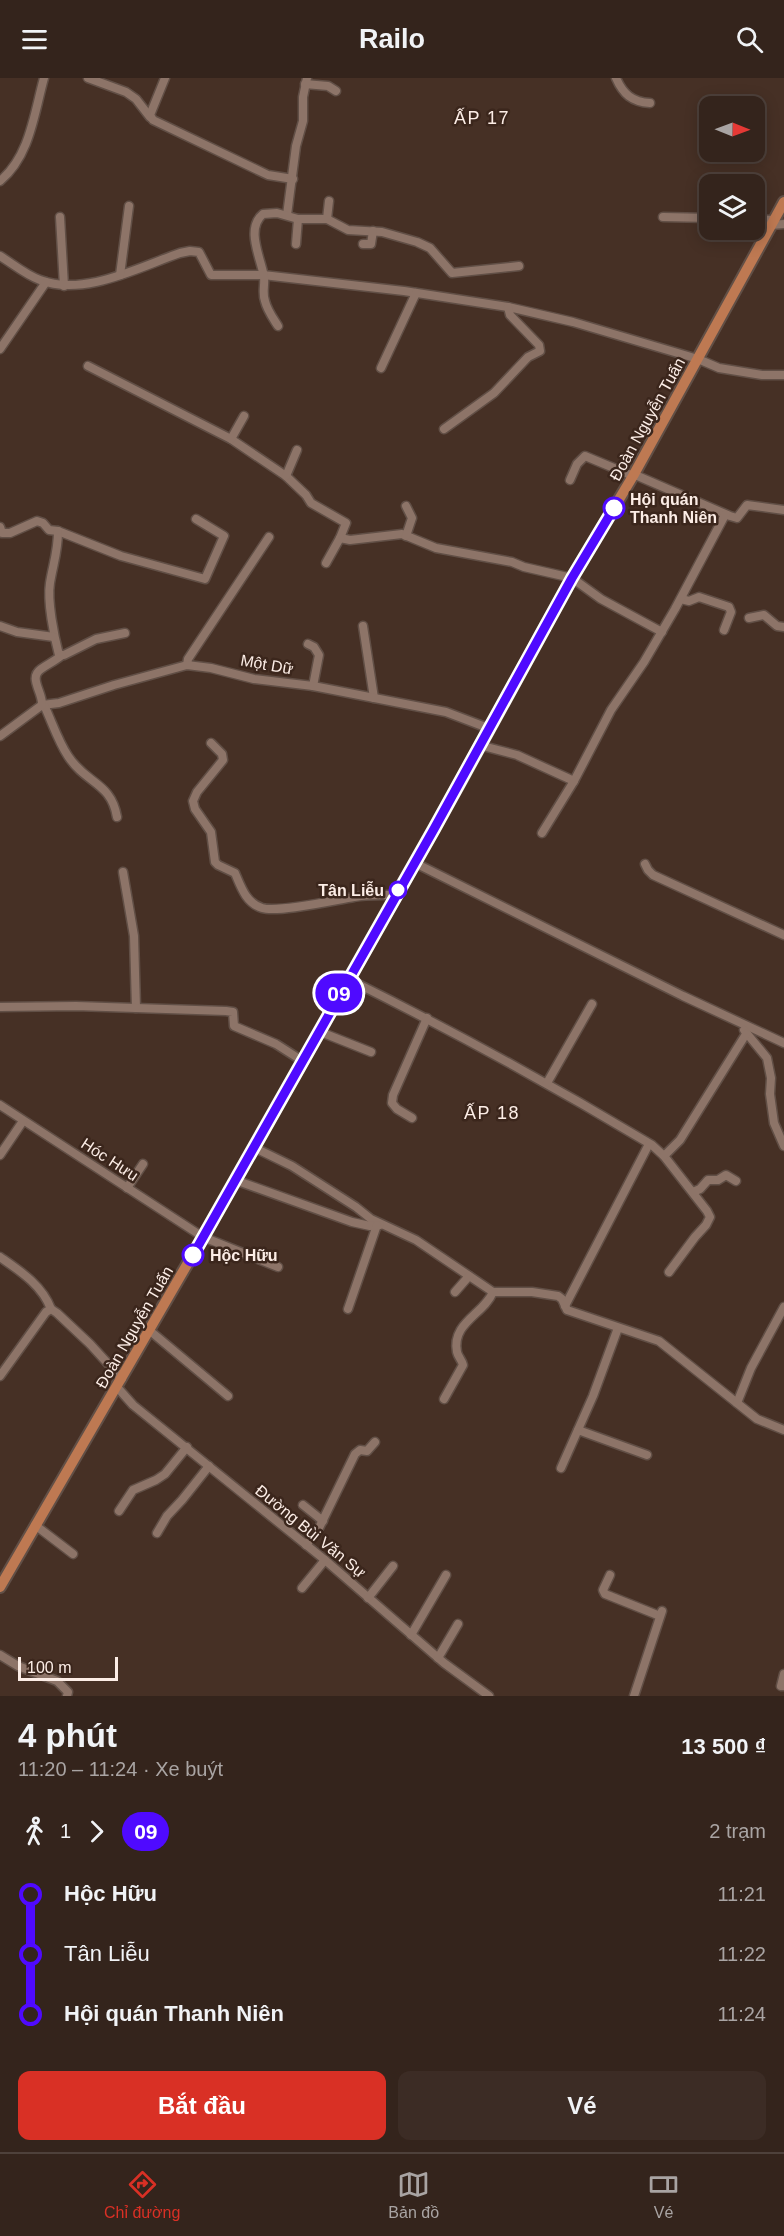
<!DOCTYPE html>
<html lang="vi">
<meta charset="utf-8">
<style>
:root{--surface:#34241c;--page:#3c2c25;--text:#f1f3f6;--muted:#a9a4a3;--line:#4e413b;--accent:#d93025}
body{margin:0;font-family:Helvetica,sans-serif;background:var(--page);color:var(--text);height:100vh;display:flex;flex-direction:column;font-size:22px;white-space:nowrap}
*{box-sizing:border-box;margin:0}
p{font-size:20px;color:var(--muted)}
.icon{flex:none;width:33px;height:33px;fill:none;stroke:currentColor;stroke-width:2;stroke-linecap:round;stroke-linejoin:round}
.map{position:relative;height:1618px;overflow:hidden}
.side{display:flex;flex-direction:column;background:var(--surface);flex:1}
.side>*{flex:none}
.badge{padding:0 12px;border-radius:20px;font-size:21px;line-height:39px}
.needle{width:39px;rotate:91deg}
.tools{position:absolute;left:699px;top:18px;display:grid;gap:12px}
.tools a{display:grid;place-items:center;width:66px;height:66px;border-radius:12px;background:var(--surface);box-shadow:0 3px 15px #0003,0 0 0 2px var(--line);font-size:30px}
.scale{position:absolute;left:18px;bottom:15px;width:100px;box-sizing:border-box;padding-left:6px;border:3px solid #fcede6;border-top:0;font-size:16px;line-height:21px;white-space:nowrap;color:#fcede6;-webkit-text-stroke:4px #3b261c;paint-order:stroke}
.map>.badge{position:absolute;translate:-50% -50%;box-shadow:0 0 0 3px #fff}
.legs{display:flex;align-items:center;gap:9px;height:66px;padding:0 18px;font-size:20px}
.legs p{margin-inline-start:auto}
.head{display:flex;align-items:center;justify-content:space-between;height:102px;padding:0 18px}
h1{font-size:33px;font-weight:700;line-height:45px}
.button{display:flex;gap:12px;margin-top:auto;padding:12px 18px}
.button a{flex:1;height:69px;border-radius:12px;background:var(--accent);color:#fff;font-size:24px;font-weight:700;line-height:69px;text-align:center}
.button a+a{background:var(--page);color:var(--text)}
ul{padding:0 18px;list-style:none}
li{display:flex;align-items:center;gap:21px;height:60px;font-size:22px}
li i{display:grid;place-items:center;width:9px;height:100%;margin:0 8px;background:currentColor}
li i::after{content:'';width:15px;height:15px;margin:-8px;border:4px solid;border-radius:50%;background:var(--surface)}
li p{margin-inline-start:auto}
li:first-child i{background:linear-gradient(#0000 50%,currentColor 0)}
li:last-child i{background:linear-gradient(currentColor 50%,#0000 0)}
header{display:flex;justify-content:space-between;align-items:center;height:78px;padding:0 18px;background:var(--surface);font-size:27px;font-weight:700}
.tab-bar{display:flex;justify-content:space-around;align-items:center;height:84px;border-top:2px solid var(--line);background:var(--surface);font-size:16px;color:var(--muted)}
.tab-bar a{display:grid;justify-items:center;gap:3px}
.tab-bar .active{color:var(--accent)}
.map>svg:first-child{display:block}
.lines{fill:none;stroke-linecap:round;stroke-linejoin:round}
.minor-casing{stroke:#614f46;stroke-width:11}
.major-casing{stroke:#614f46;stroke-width:14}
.minor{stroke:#8d7468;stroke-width:8}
.major{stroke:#be7952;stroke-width:10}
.line-1-casing{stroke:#fff;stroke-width:14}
.line-1{stroke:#4f0aff;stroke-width:9}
.stop-1-dot{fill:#fff;stroke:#4f0aff;stroke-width:3}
.labels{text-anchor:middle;stroke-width:5;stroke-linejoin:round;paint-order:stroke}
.street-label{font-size:16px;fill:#fcede6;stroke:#3b261c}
.stop-label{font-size:16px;font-weight:bold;fill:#fcede6;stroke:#3b261c;text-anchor:start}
.neighbourhood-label{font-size:18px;letter-spacing:1.5px;fill:#fcede6;stroke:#3b261c}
</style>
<header><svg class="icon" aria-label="menu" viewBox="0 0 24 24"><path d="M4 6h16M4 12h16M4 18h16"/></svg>Railo<svg class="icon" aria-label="search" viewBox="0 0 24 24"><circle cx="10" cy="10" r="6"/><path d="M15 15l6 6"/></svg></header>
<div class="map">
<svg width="784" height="1618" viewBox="0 0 784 1618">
<rect width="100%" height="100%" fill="#463025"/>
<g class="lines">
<defs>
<g id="minor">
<polyline points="88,0 126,14 136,21 150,39"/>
<polyline points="165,0 150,37 153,42 268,97 293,101"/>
<path d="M 616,0 C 623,16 632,24 650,25"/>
<polyline points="305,6 328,8 336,13"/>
<path d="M 0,103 C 30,78 34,36 44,0"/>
<polyline points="287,137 296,68 303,43 303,19 307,0"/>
<polyline points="60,139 64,208"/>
<polyline points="663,139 710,140"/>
<polyline points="327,141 348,152 382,154 417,164 430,170 452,195 519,188"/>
<polyline points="754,141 774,142"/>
<polyline points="771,147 784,146"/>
<polyline points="296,166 298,141"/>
<polyline points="363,166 371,166 373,153"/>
<path d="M 0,178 C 13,186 26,197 40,202 C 84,219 139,189 180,175 L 190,173 L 199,174 L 211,197 L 263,197 L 404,213 L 508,229 L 573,244 L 698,281 L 719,290 L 762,297 L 784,297"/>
<polyline points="120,197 129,128"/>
<path d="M 278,248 C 273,240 267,232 265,223 C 262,215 265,207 264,199 C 261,180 245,151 263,136 L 277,135 L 298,141 L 327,141 L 329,123"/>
<polyline points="0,271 46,204"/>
<polyline points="88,288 231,361 286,398 306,417 311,425 346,445 340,460 350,462 402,456 436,470 512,484 524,489 572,500 601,521 662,554"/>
<polyline points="381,290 416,215"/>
<polyline points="444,351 494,315 528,279 540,273 539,267 510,237 508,229"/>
<polyline points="231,361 244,338"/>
<polyline points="633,396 730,438 737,440 747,427 784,432"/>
<polyline points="286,398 297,372"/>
<polyline points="570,402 577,386 585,378 633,398"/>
<polyline points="406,428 412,440 406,458"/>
<polyline points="0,449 2,455 10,455 37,443 43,445 49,452 58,453 121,478 205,501 224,458 196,441"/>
<path d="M 58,453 C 58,474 53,486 50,505 C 47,523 54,558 59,577 L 64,577 L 96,561 L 125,555"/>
<polyline points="326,485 340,460"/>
<polyline points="681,521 689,523 699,519 729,529 731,534 724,552"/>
<polyline points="749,540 764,537 777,548 784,549"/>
<polyline points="0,548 17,554 54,559"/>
<polyline points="363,548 374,620"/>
<polyline points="308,566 314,569 319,577 313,608"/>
<polyline points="187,587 188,581 269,459"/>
<polyline points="42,627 59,625 114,607 187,587 211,590 254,601 313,608 446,634 488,650"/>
<path d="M 44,627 C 52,644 58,663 68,678 C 86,706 111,704 117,739"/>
<path d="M 0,658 L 42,627 C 43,614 28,600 41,591 C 48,586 55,583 62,577"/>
<path d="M 211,665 L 222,676 L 223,682 L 197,714 L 193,723 L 195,731 L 211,754 L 215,784 L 218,787 L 235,795 C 241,809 246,825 262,830 C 278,835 335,822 354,819 C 367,816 382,817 396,817"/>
<polyline points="479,667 517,677 574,703"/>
<polyline points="542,755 574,703 611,632 644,584 675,531 725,437"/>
<polyline points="415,785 683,918 784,965"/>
<polyline points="645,786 648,792 653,797 784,857"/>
<polyline points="123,794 134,858 136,930"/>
<path d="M 348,901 C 451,952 552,1007 652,1067 L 664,1078 L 707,1133 L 710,1139 L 706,1147 L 695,1159 L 669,1194"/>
<polyline points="0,929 76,928 226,933 233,934 234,948 276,966 301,982"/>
<polyline points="744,952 767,980 771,1000 770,1016 774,1045 784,1068"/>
<polyline points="318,953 371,974"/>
<polyline points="547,1005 592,926"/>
<polyline points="0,1027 203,1159 278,1189"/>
<polyline points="412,1040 397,1031 392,1025 393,1017 427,940"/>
<polyline points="253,1069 292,1088 356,1129 371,1141 416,1162 493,1214 532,1214 558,1218 562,1221 567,1232 659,1263 757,1341 784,1352"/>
<polyline points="0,1077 23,1043"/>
<polyline points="664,1078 680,1062 746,956"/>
<polyline points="235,1102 352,1144 370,1148 380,1147"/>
<polyline points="127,1110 143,1086"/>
<polyline points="693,1114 700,1111 708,1102 718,1102 726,1097 736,1103"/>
<path d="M 0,1179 C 20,1193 42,1207 51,1231"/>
<polyline points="455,1214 469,1198"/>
<polyline points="565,1228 649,1066"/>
<polyline points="348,1231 377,1147"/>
<polyline points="149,1252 228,1318"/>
<polyline points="0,1298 46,1234 51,1231 57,1235 90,1266 122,1301"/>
<polyline points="117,1309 133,1327 325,1482 444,1585 489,1618"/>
<path d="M 444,1321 L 463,1287 C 462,1282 458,1279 457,1274 C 451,1245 484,1236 493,1214"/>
<polyline points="737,1325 751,1290 784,1229"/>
<polyline points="578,1352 647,1377"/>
<polyline points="561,1390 593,1318 618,1250"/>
<polyline points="303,1427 323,1443"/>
<polyline points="119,1433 133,1412 156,1402 165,1396 187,1369"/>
<polyline points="35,1447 73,1476"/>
<polyline points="157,1455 167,1438 182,1422 209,1388"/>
<polyline points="306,1467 319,1450 355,1376 360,1372 367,1373 375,1364"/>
<polyline points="610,1497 603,1512 605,1516 660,1538"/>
<polyline points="302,1510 325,1482"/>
<polyline points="368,1520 393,1488"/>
<polyline points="411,1557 446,1497"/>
<polyline points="0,1577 18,1588 57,1603 68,1614 67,1618"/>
<polyline points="438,1580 458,1546"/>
<polyline points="784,1596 781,1608 784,1608"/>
<polyline points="634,1618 662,1533"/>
</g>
<polyline id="major" points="0,1509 203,1159 462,701 572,500 633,398 784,124"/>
</defs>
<use href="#minor" class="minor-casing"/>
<use href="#major" class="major-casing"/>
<use href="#minor" class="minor"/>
<use href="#major" class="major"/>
</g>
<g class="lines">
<defs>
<polyline id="line-1" points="193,1177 434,751 572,500 614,430"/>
</defs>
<use href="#line-1" class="line-1-casing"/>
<use href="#line-1" class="line-1"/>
</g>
<g class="stop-1-dot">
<circle cx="614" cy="430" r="10"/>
<circle cx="398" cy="812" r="8"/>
<circle cx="193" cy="1177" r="10"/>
</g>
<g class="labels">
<g class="street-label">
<text transform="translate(647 341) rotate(-61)" y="6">Đoàn Nguyễn Tuấn</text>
<text transform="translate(267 586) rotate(10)" y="6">Một Dữ</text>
<text transform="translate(110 1081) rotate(33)" y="6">Hóc Hưu</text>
<text transform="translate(134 1249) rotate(-60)" y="6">Đoàn Nguyễn Tuấn</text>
<text transform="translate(311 1453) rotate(39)" y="6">Đường Bùi Văn Sự</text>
</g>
<g class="stop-label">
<text x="630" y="427">Hội quán<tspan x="630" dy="18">Thanh Niên</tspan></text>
<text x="384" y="818" text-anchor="end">Tân Liễu</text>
<text x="210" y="1183">Hộc Hữu</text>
</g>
<g class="neighbourhood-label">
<text x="482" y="46">ẤP 17</text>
<text x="492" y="1041">ẤP 18</text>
</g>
</g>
</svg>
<div class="tools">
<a><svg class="needle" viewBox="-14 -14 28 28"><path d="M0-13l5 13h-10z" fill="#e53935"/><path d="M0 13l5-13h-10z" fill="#a9a4a3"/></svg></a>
<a><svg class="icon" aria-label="layers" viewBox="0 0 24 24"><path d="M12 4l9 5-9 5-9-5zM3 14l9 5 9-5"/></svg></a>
</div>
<div class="scale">100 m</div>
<b class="badge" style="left:339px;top:915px;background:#4f0aff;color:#fff">09</b>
</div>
<section class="side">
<div class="head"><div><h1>4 phút</h1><p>11:20 – 11:24 · Xe buýt</p></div><b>13 500 ₫</b></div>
<div class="legs"><svg class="icon" aria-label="walk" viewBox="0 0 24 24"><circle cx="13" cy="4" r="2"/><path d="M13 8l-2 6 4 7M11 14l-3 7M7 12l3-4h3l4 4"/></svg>1<svg class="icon" aria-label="forward" viewBox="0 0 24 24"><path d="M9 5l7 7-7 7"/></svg><b class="badge" style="background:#4f0aff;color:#fff">09</b><p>2 trạm</p></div>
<ul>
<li><i style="color:#4f0aff"></i><b>Hộc Hữu</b><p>11:21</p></li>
<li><i style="color:#4f0aff"></i><span>Tân Liễu</span><p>11:22</p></li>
<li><i style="color:#4f0aff"></i><b>Hội quán Thanh Niên</b><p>11:24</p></li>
</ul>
<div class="button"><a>Bắt đầu</a><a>Vé</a></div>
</section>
<nav class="tab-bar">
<a class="active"><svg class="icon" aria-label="directions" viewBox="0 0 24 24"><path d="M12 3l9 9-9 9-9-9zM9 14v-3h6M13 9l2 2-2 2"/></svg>Chỉ đường</a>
<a><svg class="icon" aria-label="map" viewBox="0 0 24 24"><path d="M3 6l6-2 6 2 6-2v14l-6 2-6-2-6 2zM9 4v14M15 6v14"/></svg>Bản đồ</a>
<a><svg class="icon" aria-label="tickets" viewBox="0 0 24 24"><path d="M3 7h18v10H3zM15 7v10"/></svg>Vé</a>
</nav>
